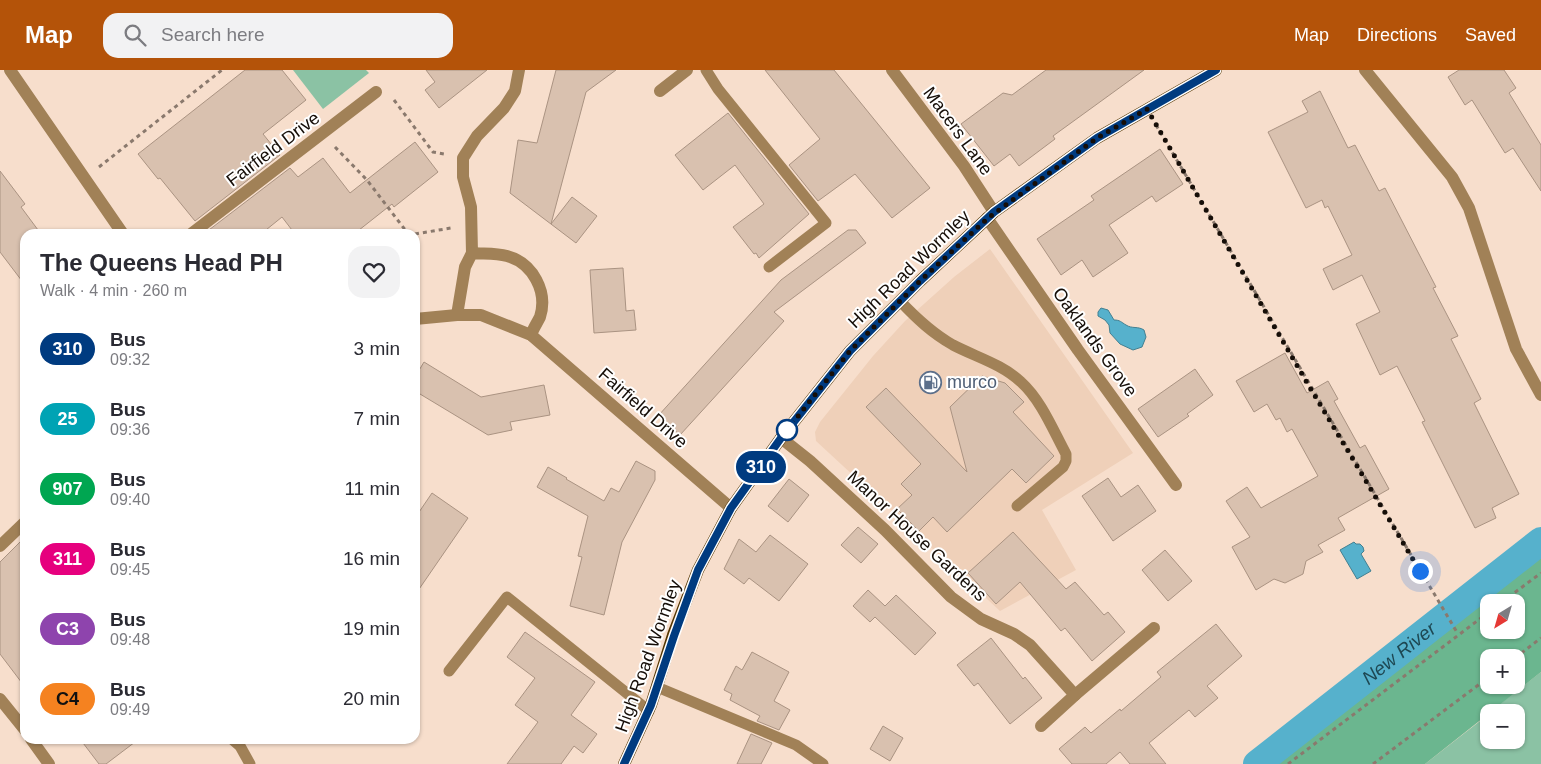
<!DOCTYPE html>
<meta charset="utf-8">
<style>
:root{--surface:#fff;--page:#f2f2f3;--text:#2b2b33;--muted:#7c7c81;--accent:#b45309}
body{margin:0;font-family:Helvetica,sans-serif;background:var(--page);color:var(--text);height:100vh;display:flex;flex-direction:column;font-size:19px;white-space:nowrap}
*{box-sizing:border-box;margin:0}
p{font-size:16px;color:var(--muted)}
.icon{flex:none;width:28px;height:28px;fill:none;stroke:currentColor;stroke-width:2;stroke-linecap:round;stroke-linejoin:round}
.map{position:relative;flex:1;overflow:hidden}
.panel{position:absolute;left:20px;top:159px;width:400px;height:515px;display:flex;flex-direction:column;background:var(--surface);border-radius:15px;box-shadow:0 1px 4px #0004}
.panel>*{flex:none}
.badge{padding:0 10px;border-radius:16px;font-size:18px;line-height:32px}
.needle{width:32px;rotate:217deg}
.controls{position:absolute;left:1480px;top:524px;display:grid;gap:10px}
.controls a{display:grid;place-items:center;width:45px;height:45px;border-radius:10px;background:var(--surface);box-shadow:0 1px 4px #0004;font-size:25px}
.you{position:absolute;width:25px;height:25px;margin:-12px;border:4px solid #fff;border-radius:50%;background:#1a73e8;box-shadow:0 0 0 8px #1a73e833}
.map>.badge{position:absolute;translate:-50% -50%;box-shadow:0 0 0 2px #fff}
.round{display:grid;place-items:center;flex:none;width:52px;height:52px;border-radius:15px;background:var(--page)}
.summary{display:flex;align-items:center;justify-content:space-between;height:85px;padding:0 20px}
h1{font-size:24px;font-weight:700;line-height:38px}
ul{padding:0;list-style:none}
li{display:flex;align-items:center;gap:15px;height:70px;padding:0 20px}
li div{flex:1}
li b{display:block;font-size:19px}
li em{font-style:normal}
li .badge{min-width:55px;font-weight:700;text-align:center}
header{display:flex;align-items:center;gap:30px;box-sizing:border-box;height:70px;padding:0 25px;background:var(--accent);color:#fff}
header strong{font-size:24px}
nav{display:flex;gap:28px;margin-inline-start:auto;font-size:18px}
.search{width:350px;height:45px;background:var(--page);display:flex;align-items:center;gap:12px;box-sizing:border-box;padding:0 18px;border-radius:15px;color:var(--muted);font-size:19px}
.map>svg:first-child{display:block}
.built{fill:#efd0b9}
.green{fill:#8bc2a4}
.forest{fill:#6bb68f;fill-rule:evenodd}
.water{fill:#56b1cc;stroke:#438091}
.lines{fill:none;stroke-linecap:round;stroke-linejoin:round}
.canal{stroke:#56b1cc;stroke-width:28}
.building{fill:#d9c1af;stroke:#aa9382}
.path{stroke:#8a796d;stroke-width:3;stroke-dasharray:4 4;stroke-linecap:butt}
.service{stroke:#a18157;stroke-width:11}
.minor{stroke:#a18157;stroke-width:12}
.primary{stroke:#563600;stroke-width:12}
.line-casing{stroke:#fff;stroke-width:11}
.line{stroke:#003b80;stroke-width:8}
.walk{stroke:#160e08;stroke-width:5;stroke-dasharray:0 9}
.stop-dot{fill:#fff;stroke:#003b80;stroke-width:2.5}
.labels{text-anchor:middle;stroke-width:4;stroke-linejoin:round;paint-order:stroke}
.street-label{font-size:18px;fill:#160e08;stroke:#fff}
.service-label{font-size:18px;fill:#4e5e75;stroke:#fff;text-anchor:start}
.water-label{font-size:19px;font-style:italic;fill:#1e4853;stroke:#fff}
</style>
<header>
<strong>Map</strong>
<div class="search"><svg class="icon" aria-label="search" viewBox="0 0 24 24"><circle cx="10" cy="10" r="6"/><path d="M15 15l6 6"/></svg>Search here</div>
<nav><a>Map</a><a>Directions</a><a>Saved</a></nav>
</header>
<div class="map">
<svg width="1541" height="694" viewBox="0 0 1541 694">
<rect width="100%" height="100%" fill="#f7decc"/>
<polygon class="built" points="990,179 1133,383 1042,440 1076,500 1000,541 816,371 815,362 820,352 873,286 905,251 954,207"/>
<g class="green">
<polygon points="293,0 366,0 369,3 323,39"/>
<polygon points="1541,602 1541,694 1425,694 1489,644 1489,670 1516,670 1516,642 1490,642"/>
</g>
<path class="forest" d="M 1541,485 L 1541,602 L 1425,694 L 1273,694 L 1444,559 ZM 1489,532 L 1516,532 L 1516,560 L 1489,560 ZM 1489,588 L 1516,588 L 1516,615 L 1489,615 Z"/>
<g class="water">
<path d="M 1101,238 L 1108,240 L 1114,250 C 1120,250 1121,252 1126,255 C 1132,259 1138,256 1144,260 L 1146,267 L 1142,277 L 1133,280 L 1120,274 L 1110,263 L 1109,255 L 1105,250 L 1098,246 L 1098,242 Z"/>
<polygon points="1354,472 1356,474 1360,474 1363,477 1364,481 1361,484 1371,501 1357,509 1340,480"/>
</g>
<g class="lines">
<path class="canal" id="s1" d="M 1257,694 L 1541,471"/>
</g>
<g class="building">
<polygon points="245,0 282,0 306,30 263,64 280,85 195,151 160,108 158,109 138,84"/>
<polygon points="426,0 487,0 439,38 425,20 435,12"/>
<polygon points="556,0 616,0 586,22 551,154 572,127 597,146 576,173 510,123 518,70 537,73"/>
<polygon points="765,0 834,0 930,118 892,148 855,104 818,131 789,95 820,69"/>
<polygon points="1046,0 1144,0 1053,66 1055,69 1019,96 1010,84 994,96 961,54 1003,23 1012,25"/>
<polygon points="1459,0 1504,0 1516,18 1509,23 1541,75 1541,121 1513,78 1505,83 1472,30 1465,35 1448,7"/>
<polygon points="1320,21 1348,78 1355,75 1379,121 1385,118 1436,217 1433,218 1458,266 1451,269 1481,329 1474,333 1519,424 1492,438 1496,448 1475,458 1422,352 1425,351 1397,296 1380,305 1356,254 1380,242 1362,205 1333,220 1323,199 1352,185 1328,136 1325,138 1322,130 1306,138 1268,62 1308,42 1302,31"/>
<polygon points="728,43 809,144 759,188 756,183 754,184 733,157 764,134 735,95 703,120 675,85"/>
<polygon points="415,72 438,102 394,137 392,134 354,164 295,164 282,147 261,164 205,163 290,98 298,107 323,88 350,123"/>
<polygon points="1160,79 1183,114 1156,132 1152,126 1109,155 1128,183 1093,207 1082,190 1061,205 1037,169 1094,130 1091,126"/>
<polygon points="0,101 25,134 21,137 41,164 25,164 25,215 0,182"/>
<polygon points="848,160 856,160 866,173 774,242 784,251 680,365 658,346 781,210"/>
<polygon points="623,198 626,241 634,240 636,260 594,263 590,200"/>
<polygon points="1285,283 1307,323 1328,311 1338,329 1334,331 1360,378 1365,375 1389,419 1338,448 1345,460 1318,475 1323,482 1306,491 1303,504 1285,513 1274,509 1256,520 1232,477 1250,467 1226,431 1247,417 1261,438 1318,406 1292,359 1287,362 1280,348 1276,350 1267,334 1254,342 1236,311"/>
<polygon points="424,292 481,327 544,315 550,345 510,352 512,360 488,365 415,321 415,307"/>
<polygon points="1195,299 1213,325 1187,344 1189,346 1158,367 1138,339"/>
<polygon points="982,306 1005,313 1024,332 1013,342 1054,386 1026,413 1012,399 947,462 933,447 919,461 897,439 912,425 901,414 921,394 866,337 886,318 967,402 950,337"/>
<polygon points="636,391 655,401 655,410 622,472 604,545 570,536 582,487 578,486 588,446 537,417 548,397 567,408 566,409 604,431 611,418 619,422"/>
<polygon points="1108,408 1121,427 1138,415 1156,441 1113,471 1082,426"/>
<polygon points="789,409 809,425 788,452 768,436"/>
<polygon points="432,423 468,448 415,525 415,448"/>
<polygon points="858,457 878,474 861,493 841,475"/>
<polygon points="1013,462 1066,519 1075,512 1104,545 1108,542 1125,562 1092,591 1065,558 1061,561 1020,512 996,534 968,503"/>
<polygon points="770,465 808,494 779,531 749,508 744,514 724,499 739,469 756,482"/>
<polygon points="25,467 25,617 0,584 0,492"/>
<polygon points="1165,480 1192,511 1168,531 1142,500"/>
<polygon points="868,520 885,536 896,525 936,563 915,585 875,547 870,552 853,536"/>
<polygon points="1216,554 1242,586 1207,616 1218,628 1195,647 1189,640 1149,673 1166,694 1130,694 1120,682 1106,694 1072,694 1059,679 1085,657 1091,663 1120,639 1121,641 1161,607 1157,602"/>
<polygon points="525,562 595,612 571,645 597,664 583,683 574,676 561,694 507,694 538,652 515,635 535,608 507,587"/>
<polygon points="991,568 1023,609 1025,607 1042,628 1010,654 978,613 974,616 957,595"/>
<polygon points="752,582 789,602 774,631 790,640 779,660 757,651 760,646 730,630 732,624 724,620 736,596 742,600"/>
<polygon points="883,656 903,668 890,691 870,679"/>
<polygon points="751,664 772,673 761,694 737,694"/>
<polygon points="80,669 139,669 106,694 99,694"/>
</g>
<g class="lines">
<g class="path">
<polyline points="394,30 433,82 444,84"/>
<polyline points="1156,55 1458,564"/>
<polyline points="335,77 367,110 406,161 406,164"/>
<polyline points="99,97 222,0"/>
<polyline points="415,164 451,158"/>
<polyline points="1502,532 1541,503"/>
<polyline points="1515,588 1541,568"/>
<polyline points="1288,694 1489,542"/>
<polyline points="1373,694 1489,607"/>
</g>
<g class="service">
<polyline points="706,0 718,19 826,153 769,197"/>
<path d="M 900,231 C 917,249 932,263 953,275 C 976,287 1002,294 1021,312 C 1041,330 1053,360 1066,384 L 1066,391 L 1063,397 L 1017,436"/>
<polyline points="449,601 507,527 649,641"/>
<polyline points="657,617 796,675 823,694"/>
<polyline points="232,669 240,676 250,694"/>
</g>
<g class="minor">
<polyline points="10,0 123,164"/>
<polyline points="892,0 964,96 994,142"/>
<polyline points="1365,0 1452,107 1469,138 1516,279 1541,325"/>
<polyline points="660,21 687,0"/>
<polyline points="987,148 1078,280 1176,415"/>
<polyline points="191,164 376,22"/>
<polyline points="472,183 471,137 463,107 463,88 477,66 504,38 515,21 519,0"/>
<path d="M 457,245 L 465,197 L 472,183 C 483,184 496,183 507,186 C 533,193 548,222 540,247 C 537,253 533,259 531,265"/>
<polyline points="415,249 457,245 481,245 531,265 731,438"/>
<polyline points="781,368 810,391 885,460 951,527 981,549 1014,564 1030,575 1075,625"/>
<polyline points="0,476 25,452"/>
<polyline points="0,629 25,660"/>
<polyline points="1041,656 1075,625 1154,558"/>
<polyline points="31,669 49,694"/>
</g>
<polyline class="primary" points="624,694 651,635 673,565 698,500 731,438 781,368 850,281 920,211 994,142 1097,68 1216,0"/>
</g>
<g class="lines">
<defs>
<polyline id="line" points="624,694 651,635 674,566 698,500 731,438 781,368 850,281 920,211 994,142 1097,68 1216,0"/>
</defs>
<use href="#line" class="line-casing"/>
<use href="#line" class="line"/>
<polyline class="walk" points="787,360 850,281 920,211 988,148 1097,68 1147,39 1309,316 1420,501"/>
</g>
<defs>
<symbol id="fuel-ring" viewBox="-11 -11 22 22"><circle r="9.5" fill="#fff" stroke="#5c6f8a" stroke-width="1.5"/><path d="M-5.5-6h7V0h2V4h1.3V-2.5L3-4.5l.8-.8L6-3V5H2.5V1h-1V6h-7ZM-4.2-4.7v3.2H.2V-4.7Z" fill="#5c6f8a"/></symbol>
</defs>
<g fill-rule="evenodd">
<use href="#fuel-ring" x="918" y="300" width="25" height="25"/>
</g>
<circle class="stop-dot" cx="787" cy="360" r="10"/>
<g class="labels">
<g class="street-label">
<text transform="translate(958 61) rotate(54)" y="6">Macers Lane</text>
<text transform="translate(273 79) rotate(-37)" y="6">Fairfield Drive</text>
<text transform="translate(909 199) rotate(-44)" y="6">High Road Wormley</text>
<text transform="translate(1095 272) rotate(54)" y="6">Oaklands Grove</text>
<text transform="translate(643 338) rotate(41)" y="6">Fairfield Drive</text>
<text transform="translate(917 466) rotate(43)" y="6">Manor House Gardens</text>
<text transform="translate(648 586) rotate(-70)" y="6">High Road Wormley</text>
</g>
<g class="service-label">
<text x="947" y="318">murco</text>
</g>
<g class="water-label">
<text dy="7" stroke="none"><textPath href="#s1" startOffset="180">New River</textPath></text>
</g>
</g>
</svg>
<div class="controls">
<a><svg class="needle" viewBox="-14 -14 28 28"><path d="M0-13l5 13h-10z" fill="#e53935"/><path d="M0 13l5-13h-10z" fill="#7c7c81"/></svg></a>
<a>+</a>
<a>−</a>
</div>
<div class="you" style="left:1420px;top:501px"></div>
<b class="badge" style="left:761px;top:397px;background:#003b80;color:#fff">310</b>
<section class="panel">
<div class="summary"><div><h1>The Queens Head PH</h1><p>Walk · 4 min · 260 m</p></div><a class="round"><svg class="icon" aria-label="heart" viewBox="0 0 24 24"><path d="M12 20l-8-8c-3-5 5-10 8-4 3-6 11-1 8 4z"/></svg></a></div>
<ul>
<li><span class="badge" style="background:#003b80;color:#fff">310</span><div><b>Bus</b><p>09:32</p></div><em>3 min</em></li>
<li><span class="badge" style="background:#00a3b4;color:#fff">25</span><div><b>Bus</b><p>09:36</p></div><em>7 min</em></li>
<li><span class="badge" style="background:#00a651;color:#fff">907</span><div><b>Bus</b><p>09:40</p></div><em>11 min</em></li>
<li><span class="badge" style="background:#e6007e;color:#fff">311</span><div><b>Bus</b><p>09:45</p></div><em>16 min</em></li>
<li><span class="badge" style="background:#8e44ad;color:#fff">C3</span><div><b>Bus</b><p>09:48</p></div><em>19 min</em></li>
<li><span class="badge" style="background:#f58220;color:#111">C4</span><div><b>Bus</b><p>09:49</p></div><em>20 min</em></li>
</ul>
</section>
</div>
